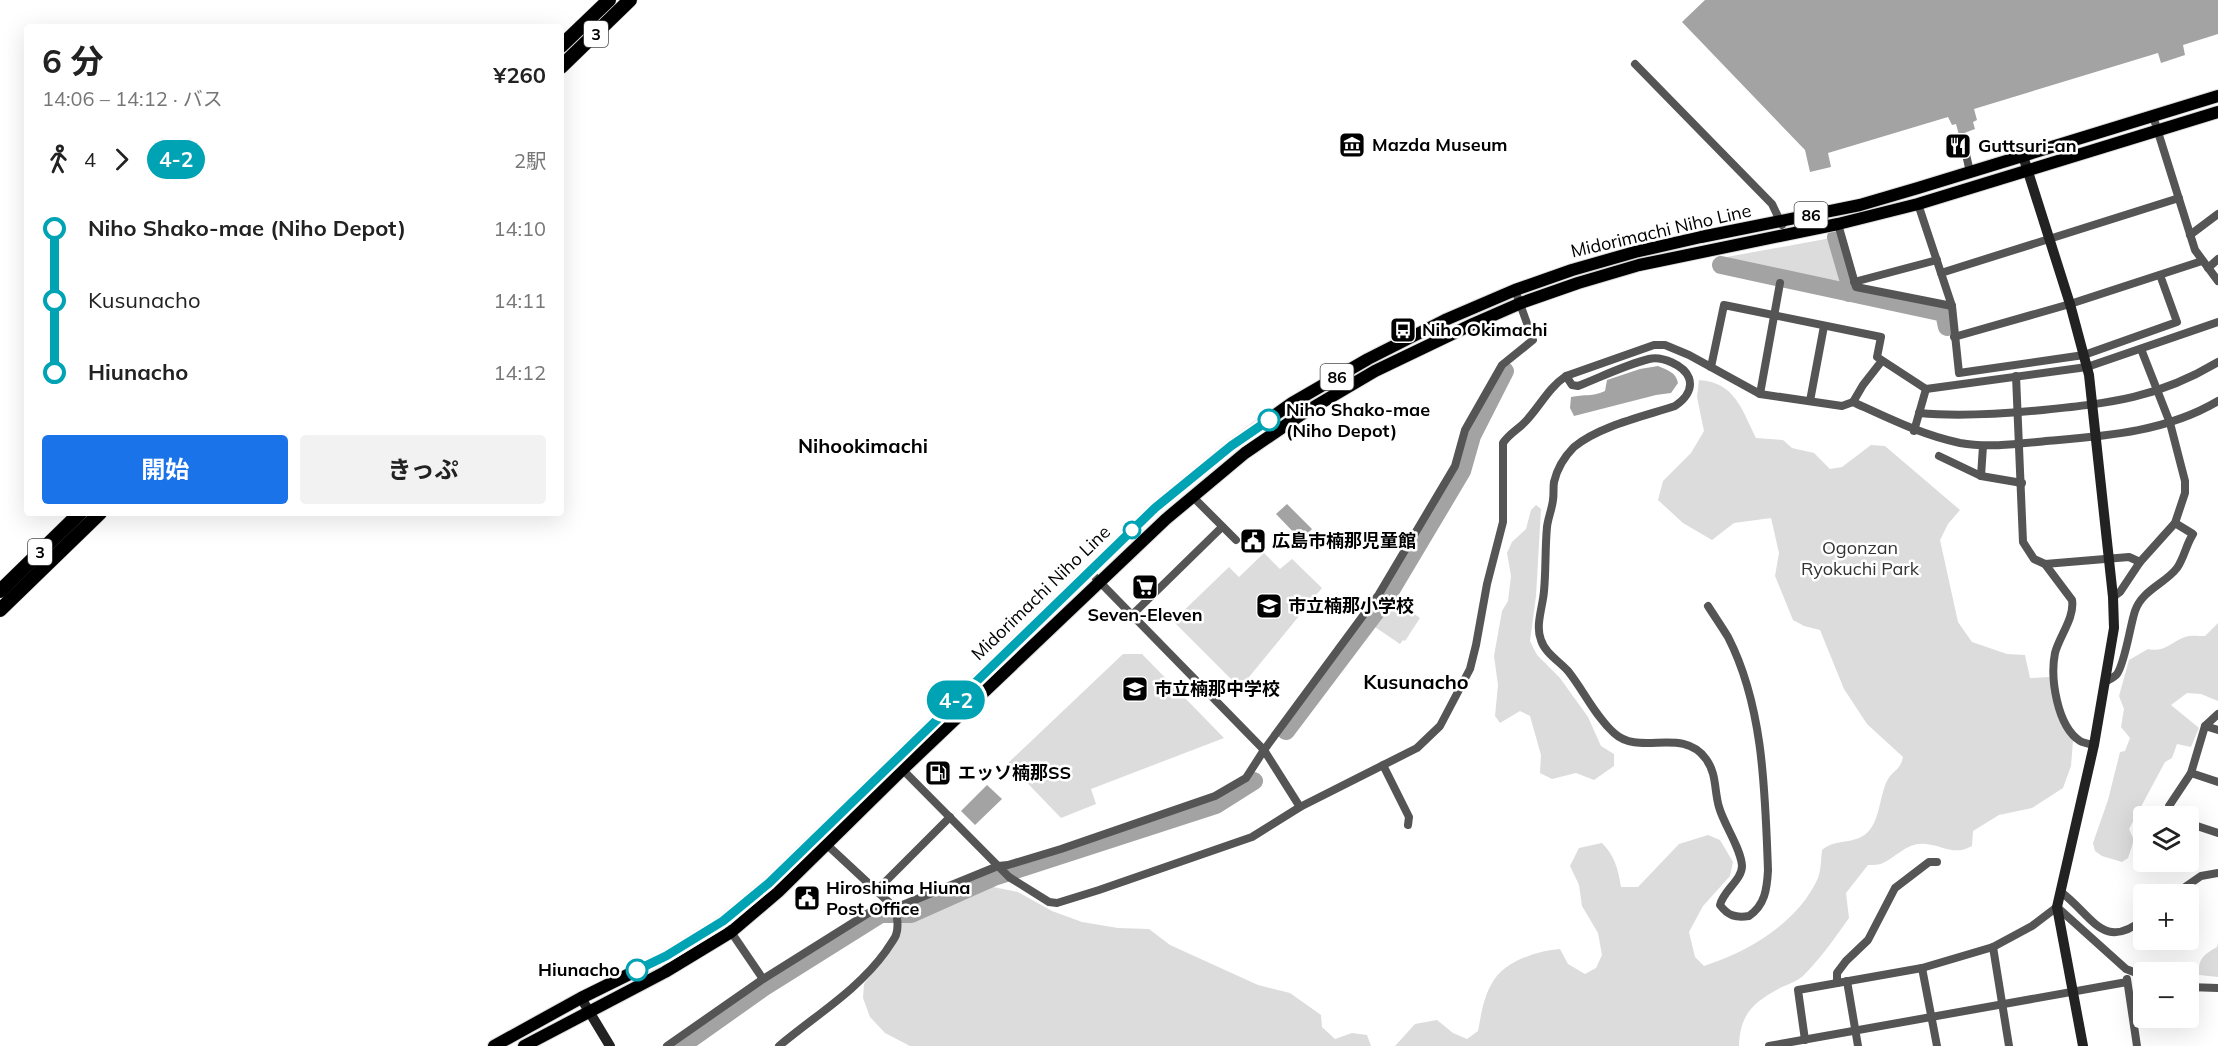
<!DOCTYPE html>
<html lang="ja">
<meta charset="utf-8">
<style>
:root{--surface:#fff;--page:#f2f2f2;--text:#222;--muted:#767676;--accent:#1a73e8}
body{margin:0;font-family:Mulish,"Noto Sans JP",sans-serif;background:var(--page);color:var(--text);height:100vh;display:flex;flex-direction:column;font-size:22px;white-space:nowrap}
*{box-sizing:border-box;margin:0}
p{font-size:20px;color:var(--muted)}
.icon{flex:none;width:33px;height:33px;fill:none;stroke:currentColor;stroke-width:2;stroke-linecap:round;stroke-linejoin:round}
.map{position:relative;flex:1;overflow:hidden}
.panel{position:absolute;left:24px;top:24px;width:540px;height:492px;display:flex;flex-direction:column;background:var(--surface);border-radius:6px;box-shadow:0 6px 24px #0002}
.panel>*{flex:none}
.badge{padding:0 12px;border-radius:20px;font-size:21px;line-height:39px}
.buttons{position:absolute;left:2133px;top:806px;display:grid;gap:12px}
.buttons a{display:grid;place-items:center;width:66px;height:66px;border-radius:6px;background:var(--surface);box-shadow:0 6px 24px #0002;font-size:30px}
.map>.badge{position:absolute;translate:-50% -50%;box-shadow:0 0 0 3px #fff}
.legs{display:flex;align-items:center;gap:9px;height:66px;padding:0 18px;font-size:20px}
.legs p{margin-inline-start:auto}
.headline{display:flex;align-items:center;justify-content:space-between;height:102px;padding:0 18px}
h1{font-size:33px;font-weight:700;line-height:45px}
.primary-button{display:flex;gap:12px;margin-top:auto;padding:12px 18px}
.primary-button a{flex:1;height:69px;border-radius:6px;background:var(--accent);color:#fff;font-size:24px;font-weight:700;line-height:69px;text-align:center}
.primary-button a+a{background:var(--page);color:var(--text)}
ul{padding:0 18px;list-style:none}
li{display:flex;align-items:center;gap:21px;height:72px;font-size:22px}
li i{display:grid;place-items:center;width:9px;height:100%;margin:0 8px;background:currentColor}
li i::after{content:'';width:15px;height:15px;margin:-8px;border:4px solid;border-radius:50%;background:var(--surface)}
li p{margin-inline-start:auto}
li:first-child i{background:linear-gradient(#0000 50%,currentColor 0)}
li:last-child i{background:linear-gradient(currentColor 50%,#0000 0)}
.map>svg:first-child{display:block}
.green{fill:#dcdcdc}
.water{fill:#a3a3a3}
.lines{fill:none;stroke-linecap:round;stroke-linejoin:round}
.river{stroke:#a3a3a3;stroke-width:18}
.primary-casing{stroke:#dbdbdb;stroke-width:14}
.highway-casing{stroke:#dbdbdb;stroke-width:15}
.street{stroke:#555;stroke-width:8}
.secondary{stroke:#222;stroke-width:10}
.primary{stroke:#000;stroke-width:12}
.highway{stroke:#000;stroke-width:14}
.line-1-casing{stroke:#fff;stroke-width:14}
.line-1{stroke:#00a3b4;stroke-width:9}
.stop-1-dot{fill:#fff;stroke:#00a3b4;stroke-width:3}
.labels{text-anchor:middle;stroke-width:5;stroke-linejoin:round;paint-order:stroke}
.shield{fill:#fff;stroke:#4c4c4c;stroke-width:1.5}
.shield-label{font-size:16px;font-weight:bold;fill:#000}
.poi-label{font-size:18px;font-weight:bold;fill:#000;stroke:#fff;text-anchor:start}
.street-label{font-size:18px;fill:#000;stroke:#fff}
.stop-label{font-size:18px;font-weight:bold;fill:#000;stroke:#fff;text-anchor:start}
.park-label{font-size:18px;fill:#333;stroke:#fff}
.neighbourhood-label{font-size:20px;font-weight:bold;fill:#000;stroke:#fff}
</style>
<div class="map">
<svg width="2218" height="1046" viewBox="0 0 2218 1046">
<rect width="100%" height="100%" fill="#fff"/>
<g class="green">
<polygon points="1831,238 1844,281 1842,285 1721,260 1721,258"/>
<path d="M 1699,380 C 1735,382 1742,410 1756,438 L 1783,440 L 1792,448 L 1814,453 L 1830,469 L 1842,467 L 1871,445 L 1885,446 L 1960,510 L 1948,524 L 1940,540 L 1958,622 L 1972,642 L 2007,654 L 2025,655 L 2030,678 L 2049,677 L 2059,711 L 2073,741 L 2071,766 L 2063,788 L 2032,808 L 1999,815 L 1973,831 L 1972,846 C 1954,856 1944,846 1926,844 C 1907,842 1898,856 1883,863 C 1879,865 1873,865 1868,865 L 1846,893 L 1849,918 C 1835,938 1820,959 1803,976 C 1797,981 1789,984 1782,987 C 1754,1002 1740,1013 1739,1046 L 1395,1046 L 1415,1024 L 1437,1020 L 1453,1033 L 1467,1039 L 1478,1031 C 1481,1016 1483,999 1491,985 C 1502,962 1536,951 1560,949 L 1568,964 L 1585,974 L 1596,968 L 1602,955 L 1598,933 L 1582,906 L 1579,885 L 1570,866 L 1579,848 L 1602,843 C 1615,856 1618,869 1621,887 L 1638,887 L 1679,844 L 1708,835 L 1720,840 L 1733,862 L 1730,876 L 1703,906 L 1689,932 L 1695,957 L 1704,966 C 1749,951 1798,923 1818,878 C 1821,870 1821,859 1822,850 C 1836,839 1847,844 1861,837 C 1881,827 1878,797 1888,779 C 1894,769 1900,771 1903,757 L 1867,724 L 1844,689 L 1820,630 L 1804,626 L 1793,620 L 1775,576 L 1779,553 L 1771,518 L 1734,523 L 1712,540 L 1683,523 L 1658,500 L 1663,481 L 1691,453 L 1704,431 L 1697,397 Z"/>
<polygon points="1536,505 1541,509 1536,596 1530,641 1537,655 1560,678 1588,717 1601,746 1614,754 1614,766 1594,780 1576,773 1552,779 1540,773 1541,755 1530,716 1520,711 1500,723 1495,716 1498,685 1494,656 1502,611 1508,601 1511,576 1507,553 1512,542 1526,529 1531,510"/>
<polygon points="1264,553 1280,569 1292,559 1322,588 1240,688 1173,621 1229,567 1239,577"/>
<polygon points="1396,601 1420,618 1405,641 1403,640 1400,644 1375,627"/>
<path d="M 2218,623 L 2218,701 L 2201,694 L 2187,693 L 2171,705 L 2199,728 L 2191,747 L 2177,744 L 2172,758 L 2165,762 L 2129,829 L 2134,840 L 2128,858 L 2122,862 L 2102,856 L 2095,851 L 2093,843 L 2108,800 L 2120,752 L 2125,751 L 2130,738 L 2121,727 L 2124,709 L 2119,696 L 2129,660 L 2148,649 C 2164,653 2171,642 2185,637 C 2190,635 2199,636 2205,636 Z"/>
<polygon points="1123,654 1142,654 1224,738 1091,789 1096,804 1061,818 1008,763"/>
<polygon points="988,886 1018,892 1052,911 1082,922 1118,928 1149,929 1170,945 1258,985 1290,993 1321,1015 1322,1027 1335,1039 1352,1033 1367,1035 1371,1046 910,1046 885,1033 870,1017 863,998 864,984 899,935 903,917 915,914 954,896"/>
<path d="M 2218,942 L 2218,977 L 2199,975 C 2198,959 2203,955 2217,947 Z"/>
</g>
<g class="water">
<polygon points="1705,0 2218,0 2218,34 2183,45 2185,55 2161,63 2158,53 1974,109 1977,120 1973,122 1975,129 1959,135 1956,124 1952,125 1948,117 1828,153 1831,167 1810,172 1805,150 1682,22"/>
<path d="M 1658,366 C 1667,370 1676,372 1678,383 L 1671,393 L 1656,395 L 1574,416 L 1570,408 L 1571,397 C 1584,394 1593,397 1605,391 L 1607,380 L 1640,369 Z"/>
<polygon points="1287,504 1312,529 1301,540 1276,514"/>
<polygon points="987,785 1002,799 975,825 961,811"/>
</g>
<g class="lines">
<g class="river">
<polyline points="1836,237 1849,282 1849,293"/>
<polyline points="1721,265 1944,313 1947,327"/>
<polyline points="1286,731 1387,597 1462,471 1472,436 1505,371"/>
<polyline points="681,1046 763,988 881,914 911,914 994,877 1216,805 1254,781"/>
</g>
<defs>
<g id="primary">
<polyline points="494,1046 581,998 666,956 723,921 769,883 1155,508 1231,446 1292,403 1368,359 1445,320 1515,290 1572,270 1635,252 1701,237 1860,205 1918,188 2218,96"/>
<polyline points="524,1046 665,972 731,932 778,892 903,769 1166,519 1245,453 1302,414 1375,371 1473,324 1521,303 1578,283 1639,265 1838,224 1918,204 2218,112"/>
</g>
<g id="highway">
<polyline points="561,46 609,0"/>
<polyline points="561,67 630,0"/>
<polyline points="0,591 80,513"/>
<polyline points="0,610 100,513"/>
</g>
</defs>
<use href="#primary" class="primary-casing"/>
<use href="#highway" class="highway-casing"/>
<g class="street">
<polyline points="1635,64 1772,204 1782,225"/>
<polyline points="2153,116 2195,250 2218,281"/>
<polyline points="1965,150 1970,172"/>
<polyline points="1918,204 1952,306 1959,373 2084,355 2177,322 2160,275"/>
<polyline points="1838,224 1856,287 1952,306"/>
<polyline points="2190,235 2218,214"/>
<polyline points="2208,268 2218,259"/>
<polyline points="1941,273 2179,198"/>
<polyline points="1854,282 1937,260"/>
<polyline points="1954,337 2070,304 2202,261"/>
<polyline points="1711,367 1724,305 1881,337 1877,357 1926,389 2087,367 2218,322"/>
<path d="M 1566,376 L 1572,385 L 1578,386 C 1601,377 1625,365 1649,359 C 1662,356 1684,365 1689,378 C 1693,390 1684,400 1675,406 C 1645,416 1599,426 1574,447 C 1565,456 1557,469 1554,482 C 1553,488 1554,494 1553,500 C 1552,509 1548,518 1547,527 C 1545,548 1546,570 1544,591 C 1543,606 1535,626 1541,640 C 1545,653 1559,661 1568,671 C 1584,691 1595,716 1614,733 C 1640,757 1682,726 1706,759 C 1717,774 1714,790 1719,807 C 1724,825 1741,848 1742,866 C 1742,880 1723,891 1720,905 C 1728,916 1736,918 1749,916 C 1765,905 1767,889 1768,870 C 1765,794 1764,707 1728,637 C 1722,627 1715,617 1708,606"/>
<path d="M 2016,376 L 2023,542 L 2034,559 L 2045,564 L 2072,600 C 2075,617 2059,637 2055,653 C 2050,678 2057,726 2080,741 C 2084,743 2090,744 2094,745"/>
<polyline points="1760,394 1780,283"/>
<polyline points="1810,401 1824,326"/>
<path d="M 1853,402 C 1888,418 1922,435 1960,443 C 1988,448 2017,444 2046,441 C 2105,436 2166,432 2218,401"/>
<path d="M 1919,413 C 1960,417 2002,414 2043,410 C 2111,403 2158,398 2218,362"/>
<polyline points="1914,431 1926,389"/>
<polyline points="1939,456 1981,476 2022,483"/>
<polyline points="1981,476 1983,446"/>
<polyline points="1192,496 1236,540"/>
<polyline points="2045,564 2129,557 2140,562"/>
<polyline points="1090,572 1264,750 1300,807"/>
<polyline points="2113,597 2120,592 2140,562 2175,523 2185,493 2185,481 2170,423 2141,349"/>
<polyline points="1132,615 1222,527"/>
<path d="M 2105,682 C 2108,680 2115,677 2117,674 C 2125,663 2130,626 2135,611 C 2142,590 2166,583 2177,568 C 2184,558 2186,545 2193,534 L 2175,523"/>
<polyline points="2205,726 2218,730"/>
<polyline points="1383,765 1409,817 1408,825"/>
<path d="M 899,766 L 1009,877 L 1049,902 L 1057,903 L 1099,890 L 1252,837 L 1300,807 L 1417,748 L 1440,726 L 1470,669 L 1476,645 L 1487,584 L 1503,522 L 1503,443 C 1509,434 1517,430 1524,423 C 1539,408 1548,388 1566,376 L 1654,345 L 1665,345 L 1689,355 L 1760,394 L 1842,406 L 1853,402 L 1863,385 L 1881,362"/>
<polyline points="2191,773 2218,782"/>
<polyline points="2167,816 2169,806 2191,773 2205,726 2218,714"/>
<polyline points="2188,823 2218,833"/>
<polyline points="876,891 950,817"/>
<path d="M 2061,892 C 2093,916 2103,952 2144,919"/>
<polyline points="2175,894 2201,876 2218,873"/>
<polyline points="729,929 763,979"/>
<polyline points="1993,947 2009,1046"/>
<polyline points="1922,968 1937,1046"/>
<polyline points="2127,979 2137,1046"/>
<polyline points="1847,981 1858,1046"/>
<polyline points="1837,983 1837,973 1846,961 1868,940 1895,888 1929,862 1937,862"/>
<polyline points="2188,987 2218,988"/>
<polyline points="1805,1040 1798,990 1922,968 1993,947 2032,926 2057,907 2126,969 2144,976"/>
<polyline points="667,1046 763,979 878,907 895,908 998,866 1008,865 1061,849 1215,796 1246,778 1264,750 1379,594 1455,466 1465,430 1502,365 1533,340 1515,290"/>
<path d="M 779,1046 C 816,1015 858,990 886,951 C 889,946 894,940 896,935 C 899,926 897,917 895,908 L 824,842"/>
<polyline points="1769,1046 2127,982"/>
</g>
<g class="secondary">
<polyline points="2023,156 2070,304 2089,375 2113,597 2114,628 2094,745 2057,907 2083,1046"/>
<polyline points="581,998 610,1046"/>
</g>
<use href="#primary" class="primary"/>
<use href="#highway" class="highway"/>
</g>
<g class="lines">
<defs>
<polyline id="line-1" points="637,970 666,956 723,921 769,883 1155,508 1231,446 1269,420"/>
</defs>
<use href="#line-1" class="line-1-casing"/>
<use href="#line-1" class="line-1"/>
</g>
<defs>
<symbol id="museum-square" viewBox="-11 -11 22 22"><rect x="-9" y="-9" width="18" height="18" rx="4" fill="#000" stroke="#fff"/><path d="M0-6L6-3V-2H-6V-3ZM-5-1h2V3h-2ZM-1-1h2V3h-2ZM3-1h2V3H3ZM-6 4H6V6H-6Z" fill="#fff"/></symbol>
<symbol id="restaurant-square" viewBox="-11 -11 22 22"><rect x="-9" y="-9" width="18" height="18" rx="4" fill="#000" stroke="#fff"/><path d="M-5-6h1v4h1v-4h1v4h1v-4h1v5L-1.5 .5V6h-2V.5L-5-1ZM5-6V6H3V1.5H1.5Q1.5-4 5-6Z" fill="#fff"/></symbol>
<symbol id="bus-square" viewBox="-11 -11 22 22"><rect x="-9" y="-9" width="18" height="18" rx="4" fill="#000" stroke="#fff"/><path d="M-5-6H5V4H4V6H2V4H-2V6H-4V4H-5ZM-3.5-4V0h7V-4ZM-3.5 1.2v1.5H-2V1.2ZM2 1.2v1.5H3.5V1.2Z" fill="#fff"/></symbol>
<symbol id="civic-square" viewBox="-11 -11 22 22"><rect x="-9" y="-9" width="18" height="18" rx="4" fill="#000" stroke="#fff"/><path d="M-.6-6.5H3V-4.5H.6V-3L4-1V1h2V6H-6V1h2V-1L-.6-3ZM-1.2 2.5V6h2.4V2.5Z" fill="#fff"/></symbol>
<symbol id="supermarket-square" viewBox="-11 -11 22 22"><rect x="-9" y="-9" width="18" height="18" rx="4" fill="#000" stroke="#fff"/><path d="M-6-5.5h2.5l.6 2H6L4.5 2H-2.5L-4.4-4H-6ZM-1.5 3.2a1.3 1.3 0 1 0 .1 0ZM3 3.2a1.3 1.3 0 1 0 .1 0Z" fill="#fff"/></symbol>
<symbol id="school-square" viewBox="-11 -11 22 22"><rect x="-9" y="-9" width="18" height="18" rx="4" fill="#000" stroke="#fff"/><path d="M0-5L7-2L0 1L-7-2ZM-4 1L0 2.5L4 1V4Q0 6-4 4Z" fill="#fff"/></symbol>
<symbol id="fuel-square" viewBox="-11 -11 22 22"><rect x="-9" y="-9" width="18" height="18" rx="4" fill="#000" stroke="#fff"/><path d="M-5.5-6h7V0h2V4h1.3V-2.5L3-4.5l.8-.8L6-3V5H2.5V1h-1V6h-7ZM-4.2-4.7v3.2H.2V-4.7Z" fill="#fff"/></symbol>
</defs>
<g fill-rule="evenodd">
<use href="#museum-square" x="1337" y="130" width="30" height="30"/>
<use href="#restaurant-square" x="1943" y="131" width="30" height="30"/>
<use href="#bus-square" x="1388" y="315" width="30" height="30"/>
<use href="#civic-square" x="1238" y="526" width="30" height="30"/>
<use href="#supermarket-square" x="1130" y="572" width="30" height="30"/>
<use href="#school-square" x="1254" y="591" width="30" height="30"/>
<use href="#school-square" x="1120" y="674" width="30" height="30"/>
<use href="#fuel-square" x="923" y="758" width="30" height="30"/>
<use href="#civic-square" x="792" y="883" width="30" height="30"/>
</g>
<g class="stop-1-dot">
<circle cx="1269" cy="420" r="10"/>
<circle cx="1132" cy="530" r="8"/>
<circle cx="637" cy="970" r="10"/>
</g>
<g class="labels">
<g class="shield">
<rect x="584" y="21" width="24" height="26" rx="4.5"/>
<rect x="1794.5" y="202" width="33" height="26" rx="4.5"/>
<rect x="1320.5" y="364" width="33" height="26" rx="4.5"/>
<rect x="28" y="539" width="24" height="26" rx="4.5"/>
</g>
<g class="shield-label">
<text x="596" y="40">3</text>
<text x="1811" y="221">86</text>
<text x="1337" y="383">86</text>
<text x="40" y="558">3</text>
</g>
<g class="poi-label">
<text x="1372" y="151">Mazda Museum</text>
<text x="1978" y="152">Guttsuri-an</text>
<text x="1422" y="336">Niho Okimachi</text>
<text x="1272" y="547">広島市楠那児童館</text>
<text x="1288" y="612">市立楠那小学校</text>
<text x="1145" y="621" text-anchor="middle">Seven-Eleven</text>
<text x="1154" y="695">市立楠那中学校</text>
<text x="958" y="779">エッソ楠那SS</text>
<text x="826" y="894">Hiroshima Hiuna<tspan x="826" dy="21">Post Office</tspan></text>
</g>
<g class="street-label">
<text transform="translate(1661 231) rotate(-13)" y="6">Midorimachi Niho Line</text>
<text transform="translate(1041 593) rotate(-44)" y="6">Midorimachi Niho Line</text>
</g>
<g class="stop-label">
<text x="1286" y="416">Niho Shako-mae<tspan x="1286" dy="21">(Niho Depot)</tspan></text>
<text x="620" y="976" text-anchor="end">Hiunacho</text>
</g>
<g class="park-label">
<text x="1860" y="554">Ogonzan<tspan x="1860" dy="21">Ryokuchi Park</tspan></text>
</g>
<g class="neighbourhood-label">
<text x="863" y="453">Nihookimachi</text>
<text x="1416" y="689">Kusunacho</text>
</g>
</g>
</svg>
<div class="buttons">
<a><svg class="icon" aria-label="layers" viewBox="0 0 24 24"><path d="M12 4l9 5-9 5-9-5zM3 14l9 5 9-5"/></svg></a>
<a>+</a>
<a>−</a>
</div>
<b class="badge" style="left:956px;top:700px;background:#00a3b4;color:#fff">4-2</b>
<section class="panel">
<div class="headline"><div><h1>6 分</h1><p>14:06 – 14:12 · バス</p></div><b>¥260</b></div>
<div class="legs"><svg class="icon" aria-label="walk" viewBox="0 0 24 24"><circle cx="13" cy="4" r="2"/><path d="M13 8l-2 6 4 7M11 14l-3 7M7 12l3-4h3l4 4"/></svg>4<svg class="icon" aria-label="forward" viewBox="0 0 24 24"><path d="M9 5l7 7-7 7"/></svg><b class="badge" style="background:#00a3b4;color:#fff">4-2</b><p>2駅</p></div>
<ul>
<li><i style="color:#00a3b4"></i><b>Niho Shako-mae (Niho Depot)</b><p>14:10</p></li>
<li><i style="color:#00a3b4"></i><span>Kusunacho</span><p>14:11</p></li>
<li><i style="color:#00a3b4"></i><b>Hiunacho</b><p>14:12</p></li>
</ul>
<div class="primary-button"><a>開始</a><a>きっぷ</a></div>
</section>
</div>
